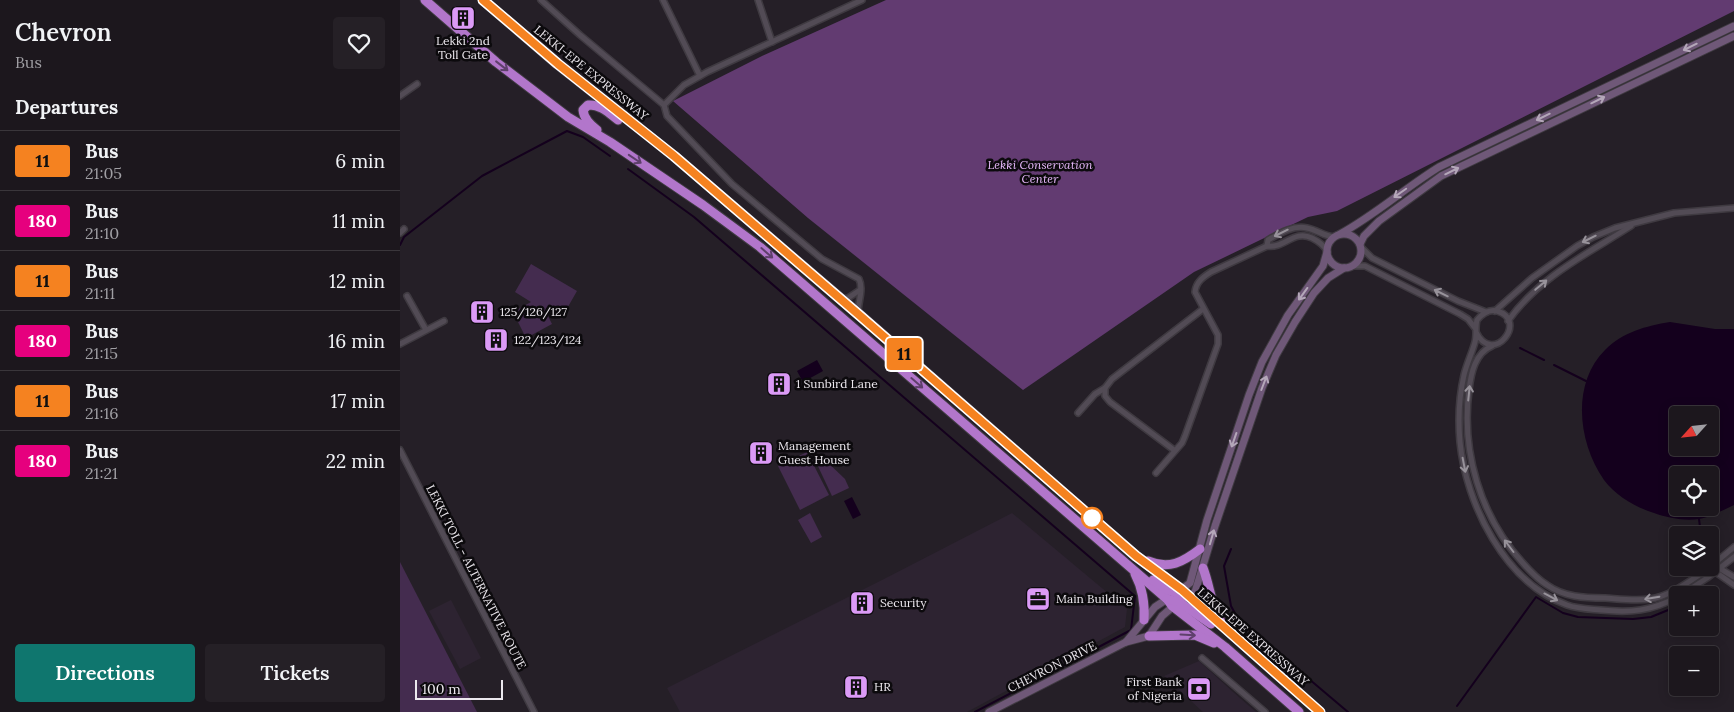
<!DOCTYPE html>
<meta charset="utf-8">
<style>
:root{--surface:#1c171d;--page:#252026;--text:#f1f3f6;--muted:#a09fa4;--line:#3a363b;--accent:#0f766e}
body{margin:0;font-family:Lora,serif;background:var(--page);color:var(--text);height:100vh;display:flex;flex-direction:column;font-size:19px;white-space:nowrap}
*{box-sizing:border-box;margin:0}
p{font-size:16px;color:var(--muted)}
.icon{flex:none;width:28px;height:28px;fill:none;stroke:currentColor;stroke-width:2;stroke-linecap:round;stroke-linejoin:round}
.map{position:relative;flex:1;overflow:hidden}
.sheet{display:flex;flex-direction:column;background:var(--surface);width:400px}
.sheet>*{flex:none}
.badge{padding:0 10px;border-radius:4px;font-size:18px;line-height:32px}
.needle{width:32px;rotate:243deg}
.tools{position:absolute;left:1269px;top:406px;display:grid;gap:10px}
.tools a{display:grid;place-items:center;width:50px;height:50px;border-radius:5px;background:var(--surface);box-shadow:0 2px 12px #0003,0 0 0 1px var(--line);font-size:25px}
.scale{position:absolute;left:15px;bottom:12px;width:88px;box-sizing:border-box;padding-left:5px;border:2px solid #ece8ee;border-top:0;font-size:14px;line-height:18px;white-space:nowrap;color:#ece8ee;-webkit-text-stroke:4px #0c0a0d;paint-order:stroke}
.map>.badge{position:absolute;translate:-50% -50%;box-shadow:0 0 0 2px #fff}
h2{padding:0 15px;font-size:19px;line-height:45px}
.round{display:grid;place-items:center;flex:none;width:52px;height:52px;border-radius:5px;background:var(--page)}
.head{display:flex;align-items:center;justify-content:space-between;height:85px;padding:0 15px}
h1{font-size:24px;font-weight:600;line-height:38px}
.cta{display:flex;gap:10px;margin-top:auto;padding:10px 15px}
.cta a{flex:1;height:58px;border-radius:5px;background:var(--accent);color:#fff;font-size:20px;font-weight:600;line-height:58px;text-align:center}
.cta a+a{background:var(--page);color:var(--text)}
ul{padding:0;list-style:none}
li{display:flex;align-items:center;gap:15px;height:60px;padding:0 15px;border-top:1px solid var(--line)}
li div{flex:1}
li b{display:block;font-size:19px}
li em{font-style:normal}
li .badge{min-width:55px;font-weight:700;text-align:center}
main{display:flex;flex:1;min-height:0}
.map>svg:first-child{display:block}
.built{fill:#2d2331}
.green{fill:#442c4f}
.forest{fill:#623b71}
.water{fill:#14001d;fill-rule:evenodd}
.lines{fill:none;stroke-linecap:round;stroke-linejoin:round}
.stream{stroke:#14001d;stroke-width:2}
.street-casing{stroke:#3f3a41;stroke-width:8}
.secondary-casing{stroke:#3f3a41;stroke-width:9}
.highway-casing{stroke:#3f3a41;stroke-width:11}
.street{stroke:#524b55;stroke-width:5}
.secondary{stroke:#6f5878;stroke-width:7}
.highway{stroke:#b276cb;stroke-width:9}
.oneway{stroke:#b4a7b9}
.oneway2{stroke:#5f406c}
.oneway3{stroke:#97929a}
.line-casing{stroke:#fff;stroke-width:11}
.line{stroke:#f58220;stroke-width:8}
.stop-dot{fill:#fff;stroke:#f58220;stroke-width:2.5}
.labels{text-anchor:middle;stroke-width:5;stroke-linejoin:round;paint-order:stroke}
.poi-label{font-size:12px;fill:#ece8ee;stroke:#0c0a0d;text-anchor:start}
.street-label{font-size:12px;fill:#ece8ee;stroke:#0c0a0d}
.park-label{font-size:12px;font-style:italic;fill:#e6b8fa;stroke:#0c0a0d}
</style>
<main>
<section class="sheet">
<div class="head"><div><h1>Chevron</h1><p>Bus</p></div><a class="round"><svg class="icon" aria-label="heart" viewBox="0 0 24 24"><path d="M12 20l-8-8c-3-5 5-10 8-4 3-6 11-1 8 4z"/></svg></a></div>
<h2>Departures</h2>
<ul>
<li><span class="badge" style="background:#f58220;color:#111">11</span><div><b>Bus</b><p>21:05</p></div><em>6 min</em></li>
<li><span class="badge" style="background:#e6007e;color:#fff">180</span><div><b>Bus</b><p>21:10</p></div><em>11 min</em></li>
<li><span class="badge" style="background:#f58220;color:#111">11</span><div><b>Bus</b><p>21:11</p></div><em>12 min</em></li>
<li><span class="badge" style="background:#e6007e;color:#fff">180</span><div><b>Bus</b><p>21:15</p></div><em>16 min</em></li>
<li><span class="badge" style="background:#f58220;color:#111">11</span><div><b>Bus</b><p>21:16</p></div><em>17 min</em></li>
<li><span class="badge" style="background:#e6007e;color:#fff">180</span><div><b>Bus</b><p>21:21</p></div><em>22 min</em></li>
</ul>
<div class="cta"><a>Directions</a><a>Tickets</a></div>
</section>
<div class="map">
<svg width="1334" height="712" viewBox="0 0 1334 712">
<rect width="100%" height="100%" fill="#251f27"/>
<g class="built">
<polygon points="612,513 727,609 725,627 567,712 280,712 267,688 484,579"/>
<polygon points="51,600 81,658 60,669 29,611"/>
<polygon points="799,661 833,692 856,712 803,712 764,676"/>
</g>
<g class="green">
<polygon points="131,264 177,291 161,319 145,310 152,324 128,337 125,336 113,312 131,302 115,292"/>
<polygon points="407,452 429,495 400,510 378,466"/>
<polygon points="423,458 445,479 449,488 432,496 416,462"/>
<polygon points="410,513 422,537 411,543 398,520"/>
<polygon points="0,562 77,712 0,712"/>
</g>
<polygon class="forest" points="486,0 1334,0 1334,11 937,211 908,217 794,272 623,390 408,218 273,101 362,56"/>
<g class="water">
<path d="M 1270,322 L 1315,329 L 1334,329 L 1334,505 C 1323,510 1311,517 1299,519 C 1284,521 1268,518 1254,513 C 1235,507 1216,496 1204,480 C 1178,443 1171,384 1205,350 C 1223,332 1246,326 1270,322 ZM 1278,415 L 1310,415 L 1310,448 L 1278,448 ZM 1278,475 L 1310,475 L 1310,508 L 1278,508 Z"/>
<polygon points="417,360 423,371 403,382 397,371"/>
<polygon points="452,497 461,515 453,519 444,501"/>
</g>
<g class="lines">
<g class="stream">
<polyline points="228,169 294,217 735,596 731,630 575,712"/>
<polyline points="0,245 4,237 82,176 167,131 183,137 210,156"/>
<polyline points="1120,348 1144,360"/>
<polyline points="1154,365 1186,381"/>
<polyline points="1299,519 1301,535"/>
<polyline points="831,549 824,566 831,606 838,619 948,712"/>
<polyline points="1297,595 1310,587"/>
<polyline points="1057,706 1136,597 1163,613 1178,617 1233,619 1251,617 1278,606"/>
</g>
<defs>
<g id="street">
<path d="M 141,0 L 180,35 L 264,105 L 267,116 L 332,184 L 422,259 L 459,279 C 464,289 458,302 458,313"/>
<polyline points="263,0 300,76"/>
<polyline points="358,0 372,42"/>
<polyline points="0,96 17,84"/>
<polyline points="264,105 284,85 307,72 462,0"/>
<polyline points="0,233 4,229"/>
<path d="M 867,246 L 868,240 C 880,233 893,225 907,228 C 917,230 924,236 934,237"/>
<polyline points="961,247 972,258 1058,301 1086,312"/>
<polyline points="953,266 965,266 1060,314 1068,319 1075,328"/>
<polyline points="7,296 26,330"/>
<polyline points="442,299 448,298 460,290"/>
<polyline points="1095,311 1132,278 1177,246 1193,237 1215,228 1274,213 1334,208"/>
<path d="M 1108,321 C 1139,277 1187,254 1231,226"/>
<path d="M 1076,332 C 1093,367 1129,320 1097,311 C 1089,309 1082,314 1077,320 C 1075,327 1077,335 1075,342 C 1072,353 1067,363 1064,375 C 1059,397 1058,420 1060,442 C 1066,504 1105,583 1167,605 C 1178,609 1190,609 1201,610 C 1231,613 1251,611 1278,597"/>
<polyline points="0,344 44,321"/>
<path d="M 1092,346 C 1075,353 1071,373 1069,390 C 1061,451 1080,516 1122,562 C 1129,570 1137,579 1147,585 C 1164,597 1184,598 1205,598 C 1220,599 1235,601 1250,599 C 1272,596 1292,579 1310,568"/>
<polyline points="678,413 695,394 705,388"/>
<polyline points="0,450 134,712"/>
<polyline points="774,450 710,402 705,396 705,388 712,379 803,309"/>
<path d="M 756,473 L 782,443 L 785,436 L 818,344 L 818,335 L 795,292 C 796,282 803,277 811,272 L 867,246 C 884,249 894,229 912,238 C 918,241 923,244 927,251"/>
<polyline points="1310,567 1334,547"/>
<polyline points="1319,568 1334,577"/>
<polyline points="1314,571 1334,585"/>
<polyline points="1281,595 1307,578 1334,557"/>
<polyline points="802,658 865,712"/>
</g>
<g id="secondary">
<circle cx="944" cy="251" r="17"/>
<path d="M 940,234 C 975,215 1005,188 1039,167 L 1334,26"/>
<polyline points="960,244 964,236 979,221 1041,176 1334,36"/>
<polyline points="779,591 790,583 807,520 849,395 862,362 888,315 923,266 927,252"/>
<polyline points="786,599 795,592 815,526 862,388 876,355 895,322 914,293 928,278 944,268"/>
<polyline points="726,642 755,607 770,597"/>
<polyline points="589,712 726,642 749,636 762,616 776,604"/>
</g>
<g id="highway">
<polyline points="25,0 96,62 168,117 210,142 303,205 360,247 767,599 772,606 825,647 899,712"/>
<polyline points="83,0 157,64 274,156 458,313 736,556 782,590 920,712"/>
<path d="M 197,130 C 190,124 184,119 183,110 L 188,105 C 200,104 209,113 218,120"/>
<path d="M 748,561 C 769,570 783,562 800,549"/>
<path d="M 803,568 C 810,586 811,606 821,622"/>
<path d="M 735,574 C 743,589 745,603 744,620"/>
<polyline points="753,580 768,590 788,597"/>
<polyline points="767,599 779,602 811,624"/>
<polyline points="749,636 795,635 814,643"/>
</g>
</defs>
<use href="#street" class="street-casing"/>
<use href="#secondary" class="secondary-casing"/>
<use href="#highway" class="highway-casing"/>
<use href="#street" class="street"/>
<use href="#secondary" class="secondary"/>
<use href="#highway" class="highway"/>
</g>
<defs><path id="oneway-shaft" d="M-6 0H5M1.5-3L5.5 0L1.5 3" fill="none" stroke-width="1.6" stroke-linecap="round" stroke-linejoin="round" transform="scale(1.25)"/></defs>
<g class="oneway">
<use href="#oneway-shaft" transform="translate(1290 47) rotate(154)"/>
<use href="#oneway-shaft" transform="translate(1198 100) rotate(-26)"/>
<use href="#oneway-shaft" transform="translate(1143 117) rotate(154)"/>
<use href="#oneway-shaft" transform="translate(1052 171) rotate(-26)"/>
<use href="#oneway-shaft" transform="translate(1000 193) rotate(145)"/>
<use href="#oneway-shaft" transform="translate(903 294) rotate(126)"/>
<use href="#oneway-shaft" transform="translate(864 383) rotate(-69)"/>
<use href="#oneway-shaft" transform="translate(834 440) rotate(109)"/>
<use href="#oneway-shaft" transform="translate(812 537) rotate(-74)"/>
</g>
<g class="oneway2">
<use href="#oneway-shaft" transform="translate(102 66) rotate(38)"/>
<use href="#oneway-shaft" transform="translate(235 159) rotate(34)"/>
<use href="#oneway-shaft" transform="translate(367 253) rotate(41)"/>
<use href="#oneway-shaft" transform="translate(517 383) rotate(41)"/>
<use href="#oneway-shaft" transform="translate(788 635) rotate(3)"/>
</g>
<g class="oneway3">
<use href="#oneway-shaft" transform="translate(881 233) rotate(154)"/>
<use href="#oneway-shaft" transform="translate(1189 239) rotate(154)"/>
<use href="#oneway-shaft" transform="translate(1141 285) rotate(-40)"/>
<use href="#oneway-shaft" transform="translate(1041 293) rotate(-154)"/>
<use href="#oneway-shaft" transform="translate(1069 393) rotate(-84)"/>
<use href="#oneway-shaft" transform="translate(1064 465) rotate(79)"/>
<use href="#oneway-shaft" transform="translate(1109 546) rotate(-127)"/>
<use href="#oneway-shaft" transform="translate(1151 597) rotate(28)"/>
<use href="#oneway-shaft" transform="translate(1252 598) rotate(170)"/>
</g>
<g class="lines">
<defs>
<polyline id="line" points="83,0 158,64 274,156 458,314 736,556 782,590 920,712"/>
</defs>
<use href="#line" class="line-casing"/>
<use href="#line" class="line"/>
</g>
<defs>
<symbol id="building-square" viewBox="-11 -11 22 22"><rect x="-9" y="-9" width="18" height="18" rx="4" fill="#db9af6" stroke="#0c0a0d"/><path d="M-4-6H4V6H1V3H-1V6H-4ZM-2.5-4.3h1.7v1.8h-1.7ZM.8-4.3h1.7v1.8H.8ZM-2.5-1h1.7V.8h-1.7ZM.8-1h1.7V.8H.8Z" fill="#111"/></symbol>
<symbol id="office-square" viewBox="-11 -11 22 22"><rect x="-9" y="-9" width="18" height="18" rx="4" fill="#db9af6" stroke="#0c0a0d"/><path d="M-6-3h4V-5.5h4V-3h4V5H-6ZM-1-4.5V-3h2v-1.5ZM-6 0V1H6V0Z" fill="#111"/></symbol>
<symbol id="bank-square" viewBox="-11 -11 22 22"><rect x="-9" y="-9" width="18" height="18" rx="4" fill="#db9af6" stroke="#0c0a0d"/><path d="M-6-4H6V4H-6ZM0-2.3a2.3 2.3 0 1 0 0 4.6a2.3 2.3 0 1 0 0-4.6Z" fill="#111"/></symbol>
</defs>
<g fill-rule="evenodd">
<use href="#building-square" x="49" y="4" width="28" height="28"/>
<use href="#building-square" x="68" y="298" width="28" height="28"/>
<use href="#building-square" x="82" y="326" width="28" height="28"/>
<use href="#building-square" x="365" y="370" width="28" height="28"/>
<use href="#building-square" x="347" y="439" width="28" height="28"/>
<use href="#office-square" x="624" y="585" width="28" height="28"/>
<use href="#building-square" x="448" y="589" width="28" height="28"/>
<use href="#building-square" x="442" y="673" width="28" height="28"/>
<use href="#bank-square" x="785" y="675" width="28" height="28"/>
</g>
<circle class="stop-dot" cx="692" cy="518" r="10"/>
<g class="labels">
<g class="poi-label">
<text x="63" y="45" text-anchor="middle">Lekki 2nd<tspan x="63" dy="14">Toll Gate</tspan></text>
<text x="100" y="316">125/126/127</text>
<text x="114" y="344">122/123/124</text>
<text x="396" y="388">1 Sunbird Lane</text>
<text x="378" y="450">Management<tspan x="378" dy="14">Guest House</tspan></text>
<text x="656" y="603">Main Building</text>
<text x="480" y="607">Security</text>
<text x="782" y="686" text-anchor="end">First Bank<tspan x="782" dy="14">of Nigeria</tspan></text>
<text x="474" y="691">HR</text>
</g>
<g class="street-label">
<text transform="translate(191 73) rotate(39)" y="4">LEKKI-EPE EXPRESSWAY</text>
<text transform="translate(76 577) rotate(63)" y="4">LEKKI TOLL - ALTERNATIVE ROUTE</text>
<text transform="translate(853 637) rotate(41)" y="4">LEKKI-EPE EXPRESSWAY</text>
<text transform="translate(652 667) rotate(-27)" y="4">CHEVRON DRIVE</text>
</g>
<g class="park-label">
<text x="640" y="169">Lekki Conservation<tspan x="640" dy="14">Center</tspan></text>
</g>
</g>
</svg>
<div class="tools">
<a><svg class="needle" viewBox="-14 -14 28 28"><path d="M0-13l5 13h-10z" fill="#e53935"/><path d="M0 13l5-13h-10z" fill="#a09fa4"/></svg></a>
<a><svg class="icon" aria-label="locate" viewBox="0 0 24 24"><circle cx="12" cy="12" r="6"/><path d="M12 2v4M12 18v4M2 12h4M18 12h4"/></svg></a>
<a><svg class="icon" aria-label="layers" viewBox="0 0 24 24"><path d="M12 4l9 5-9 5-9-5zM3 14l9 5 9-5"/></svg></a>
<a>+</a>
<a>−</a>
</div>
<div class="scale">100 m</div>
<b class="badge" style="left:504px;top:354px;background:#f58220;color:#111">11</b>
</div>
</main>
